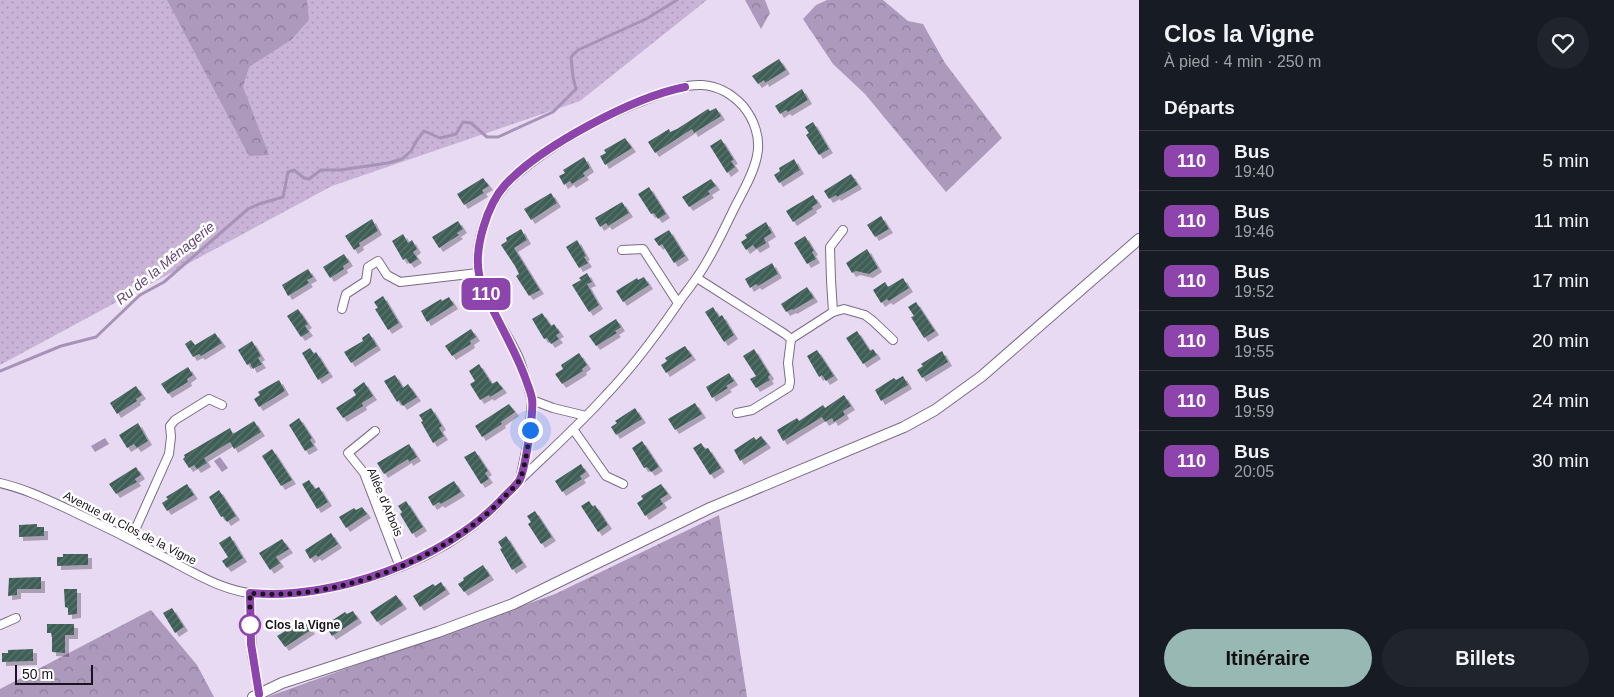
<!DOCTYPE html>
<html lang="fr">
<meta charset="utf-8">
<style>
:root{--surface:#171b24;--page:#20242c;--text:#f1f3f6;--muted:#9ea1a6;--line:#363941;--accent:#98b8b3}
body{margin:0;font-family:Arial,sans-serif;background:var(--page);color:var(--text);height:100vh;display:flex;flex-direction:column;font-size:19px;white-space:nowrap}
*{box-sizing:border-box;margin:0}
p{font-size:16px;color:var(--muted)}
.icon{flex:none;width:28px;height:28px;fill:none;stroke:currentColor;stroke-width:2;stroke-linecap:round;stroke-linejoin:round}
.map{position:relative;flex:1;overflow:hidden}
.sheet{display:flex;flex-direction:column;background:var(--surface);width:475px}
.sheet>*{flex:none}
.badge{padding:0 10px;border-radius:8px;font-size:18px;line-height:32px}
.scale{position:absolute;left:15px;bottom:12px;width:78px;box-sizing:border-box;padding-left:5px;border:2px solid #19141d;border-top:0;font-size:14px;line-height:18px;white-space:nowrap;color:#19141d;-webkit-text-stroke:4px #fff;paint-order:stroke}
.you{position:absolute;width:25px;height:25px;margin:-12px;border:4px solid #fff;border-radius:50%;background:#1a73e8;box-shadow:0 0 0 8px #1a73e833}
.map>.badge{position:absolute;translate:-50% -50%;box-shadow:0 0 0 2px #fff}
h2{padding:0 25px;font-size:19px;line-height:45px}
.round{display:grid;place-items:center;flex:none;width:52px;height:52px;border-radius:26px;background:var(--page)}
.head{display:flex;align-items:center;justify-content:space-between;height:85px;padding:0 25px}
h1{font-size:24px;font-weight:700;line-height:38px}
.primary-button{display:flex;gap:10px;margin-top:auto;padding:10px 25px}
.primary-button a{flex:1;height:58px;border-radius:30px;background:var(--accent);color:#111;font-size:20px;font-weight:700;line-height:58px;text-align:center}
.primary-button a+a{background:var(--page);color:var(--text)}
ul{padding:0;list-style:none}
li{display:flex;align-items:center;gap:15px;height:60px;padding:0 25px;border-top:1px solid var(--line)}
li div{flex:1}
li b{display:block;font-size:19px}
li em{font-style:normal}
li .badge{min-width:55px;font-weight:700;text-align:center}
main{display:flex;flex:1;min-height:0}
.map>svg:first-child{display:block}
.grass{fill:url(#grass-dots)}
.forest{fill:url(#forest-crowns)}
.water{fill:#a793b6}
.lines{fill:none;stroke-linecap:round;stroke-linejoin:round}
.stream{stroke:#a793b6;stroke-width:3}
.building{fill:url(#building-hatch);filter:url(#shadow)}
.minor-casing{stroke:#7a6c84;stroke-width:10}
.tertiary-casing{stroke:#7a6c84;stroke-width:12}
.minor{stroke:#fff;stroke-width:8}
.tertiary{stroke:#fff;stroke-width:10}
.line-casing{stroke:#fff;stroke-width:11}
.line{stroke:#8e44ad;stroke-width:8}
.walk{stroke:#19141d;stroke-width:5;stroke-dasharray:0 9}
.stop-dot{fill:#fff;stroke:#8e44ad;stroke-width:2.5}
.labels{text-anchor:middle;stroke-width:5;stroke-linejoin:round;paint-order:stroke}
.street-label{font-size:12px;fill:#19141d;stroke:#fff}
.stop-label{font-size:12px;font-weight:bold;fill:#19141d;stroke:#fff;text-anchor:start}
.water-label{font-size:14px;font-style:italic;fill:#644677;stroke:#fff}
</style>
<main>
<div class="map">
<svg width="1139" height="697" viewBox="0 0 1139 697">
<defs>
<pattern id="grass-dots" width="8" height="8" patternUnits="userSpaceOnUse" patternTransform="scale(1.25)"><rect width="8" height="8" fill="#c9b4d8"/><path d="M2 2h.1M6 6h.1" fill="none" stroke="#ac9ab9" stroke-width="1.8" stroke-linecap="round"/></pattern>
<pattern id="forest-crowns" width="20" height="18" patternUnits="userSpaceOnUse" patternTransform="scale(1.25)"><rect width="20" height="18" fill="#ad99bc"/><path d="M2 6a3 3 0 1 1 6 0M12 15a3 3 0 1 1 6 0" fill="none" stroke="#8c7c98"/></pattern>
<pattern id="building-hatch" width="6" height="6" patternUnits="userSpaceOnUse" patternTransform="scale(1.25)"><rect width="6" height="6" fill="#3e5e56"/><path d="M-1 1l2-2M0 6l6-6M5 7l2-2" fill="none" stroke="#5d746f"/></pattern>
<filter id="shadow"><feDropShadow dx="4" dy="4" stdDeviation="0" flood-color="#0004"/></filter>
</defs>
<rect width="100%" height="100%" fill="#e9daf4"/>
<polygon class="grass" points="0,0 707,0 580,101 332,186 0,365"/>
<g class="forest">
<polygon points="167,0 307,0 309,20 291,40 249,67 243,87 269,155 249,156"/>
<polygon points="745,0 765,0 770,13 761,29"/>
<polygon points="827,0 883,0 908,21 923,24 945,63 1002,138 946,192 865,94 833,64 803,19 816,5"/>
<polygon points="719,515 747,697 267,697 555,594"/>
<polygon points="151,610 197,665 214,697 0,697 0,689"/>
</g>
<g class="water">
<polygon points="105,438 109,444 95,452 91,446"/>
<polygon points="220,457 228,468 222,472 214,461"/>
</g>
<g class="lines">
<polyline class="stream" points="0,371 61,346 96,337 140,295 164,282 248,209 259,204 283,197 288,172 294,170 304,178 309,179 321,170 340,170 388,163 402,159 411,151 417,140 424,131 440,138 456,134 463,122 471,123 487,137 498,137 553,112 576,89 573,77 571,57 578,50 646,19 677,0"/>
</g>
<g class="building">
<polygon points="779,59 786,70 765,83 764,80 758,84 752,76"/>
<polygon points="802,89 808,100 788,112 786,110 780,114 775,106"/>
<polygon points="716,108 721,116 694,133 692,129 655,153 648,142 669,129 670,132 677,129 708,109 710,111"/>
<polygon points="813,122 829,149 819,155 806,135 809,133 805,127"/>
<polygon points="625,138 632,148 605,165 600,156 606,153 604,150"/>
<polygon points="721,139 734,160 731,161 735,167 727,173 710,146"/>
<polygon points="584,157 590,168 583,173 585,176 572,184 570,181 564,185 559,176 565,173 563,170"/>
<polygon points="794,159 800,170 779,183 774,175 780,171 779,168"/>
<polygon points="851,174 858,185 837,197 836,195 829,199 824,191"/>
<polygon points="483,178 489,186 482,190 484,193 464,205 457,194"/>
<polygon points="711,179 716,186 708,191 710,194 689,207 682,197"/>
<polygon points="649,187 666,214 658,219 654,213 651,214 638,194"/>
<polygon points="551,193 557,203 531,220 524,209"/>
<polygon points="813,195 818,203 812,207 813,209 793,222 786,211"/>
<polygon points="622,202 629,213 608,226 606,223 600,227 595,218"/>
<polygon points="881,216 889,229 875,237 867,225"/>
<polygon points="372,219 378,231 359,243 360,246 354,250 345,236"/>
<polygon points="458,221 463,229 457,233 459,235 439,248 432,237"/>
<polygon points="766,222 772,233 764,238 766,243 756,249 753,245 746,250 741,242 747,238 745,235"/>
<polygon points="521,229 527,240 514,248 540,290 529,296 516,276 519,274 515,266 501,245 507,241 506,238"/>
<polygon points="669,230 685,256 674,263 662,244 659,246 654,239"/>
<polygon points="403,234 408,243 412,240 417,249 413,252 418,259 410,264 406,258 403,260 392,241"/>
<polygon points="805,236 814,251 812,252 816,259 807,264 794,243"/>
<polygon points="577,240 586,256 584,257 588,263 579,268 566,247"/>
<polygon points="867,249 878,268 869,274 856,271 852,273 846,263"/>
<polygon points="344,254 349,262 343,266 344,269 330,278 323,267"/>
<polygon points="772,263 778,274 758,286 756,284 750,288 745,279"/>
<polygon points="308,269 313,277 307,280 309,283 288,296 282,285"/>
<polygon points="587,273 592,282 587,284 599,305 589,312 572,285 581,280 579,278"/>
<polygon points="644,277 649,285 623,302 616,291 637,278 638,280"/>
<polygon points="903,278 909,288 889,301 887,299 881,303 873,290 885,282 888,287"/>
<polygon points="807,287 814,298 793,310 792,309 786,312 781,304"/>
<polygon points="383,296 399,323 388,330 375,309 378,308 374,302"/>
<polygon points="449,297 454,305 427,322 421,311 441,299 442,301"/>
<polygon points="916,302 935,331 924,338 911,317 914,316 908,307"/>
<polygon points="713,307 719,317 722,315 734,335 724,342 705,312"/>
<polygon points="298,309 308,324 305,326 309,332 301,337 287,316"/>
<polygon points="542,313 551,326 554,324 560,333 556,335 559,339 551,344 547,338 544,339 532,319"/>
<polygon points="616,319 621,327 615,331 617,333 596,346 589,336"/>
<polygon points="471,329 476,337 470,341 471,344 452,356 445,346"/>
<polygon points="857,331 870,351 873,349 877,355 863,364 846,338"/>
<polygon points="215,333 222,343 201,356 199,354 193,357 185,344 191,340 195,345"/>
<polygon points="369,333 377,346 351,363 344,352 363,341 362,338"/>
<polygon points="252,341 261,356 258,358 262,364 253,369 250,363 247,365 238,350"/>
<polygon points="685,346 692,356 666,373 661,365 667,361 665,358"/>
<polygon points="310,348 314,354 316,352 329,373 318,380 302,353"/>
<polygon points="754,349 770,375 768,377 770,380 756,388 750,379 756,376 743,356"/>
<polygon points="817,350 834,376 826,381 822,375 819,377 807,356"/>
<polygon points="942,351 948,362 922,378 917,370 923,366 921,364"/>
<polygon points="579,353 587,365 582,369 583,371 562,384 555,374 563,369 561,365"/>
<polygon points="479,364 492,384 497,381 503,389 490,397 489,395 480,400 470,384 475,381 469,371"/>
<polygon points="188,367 193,375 187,379 188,382 168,394 161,384"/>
<polygon points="729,373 734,381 726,386 728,388 712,398 706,387"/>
<polygon points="395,375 403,388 408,384 417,397 403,406 399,400 397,402 384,381"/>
<polygon points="903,376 908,385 881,401 875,390 894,378 896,380"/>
<polygon points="279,380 285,391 259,407 254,399 260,395 258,392"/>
<polygon points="364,382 373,396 362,403 363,406 343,418 336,408 356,395 353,390"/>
<polygon points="136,386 142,395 136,399 137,401 117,414 110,403"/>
<polygon points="844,395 851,406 843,411 845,415 834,422 832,418 825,422 822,417 783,441 777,430 797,418 799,421 823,405 825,408"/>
<polygon points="695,403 702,414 675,430 668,419"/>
<polygon points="509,404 515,412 501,422 502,424 482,437 475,426"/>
<polygon points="431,408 442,426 439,428 444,436 433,443 421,422 423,421 419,415"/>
<polygon points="635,408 642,419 616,435 611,427 617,423 615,421"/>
<polygon points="299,418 312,438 310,440 314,446 305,451 289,425"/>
<polygon points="254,421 261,432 234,449 230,442 204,458 207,463 197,469 194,465 189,468 183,459 185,457 184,455 230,428 233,434"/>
<polygon points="138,423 148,441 137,448 134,444 127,448 119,435"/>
<polygon points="761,436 767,444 740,461 734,450 754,437 756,440"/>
<polygon points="642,441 659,467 651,472 647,467 644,468 632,448"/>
<polygon points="701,443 705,449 708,448 721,468 710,475 693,448"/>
<polygon points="409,444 417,457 409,462 408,459 384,474 377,463"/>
<polygon points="272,449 292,480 281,486 262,456"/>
<polygon points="475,451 488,471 485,473 489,479 481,484 464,457"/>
<polygon points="581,464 586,472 580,476 582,479 562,492 555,481"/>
<polygon points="136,467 141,475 135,479 137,482 116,494 109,484"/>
<polygon points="309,480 315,489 319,487 328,502 317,509 302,484"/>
<polygon points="454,481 461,492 441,504 439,502 433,506 428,497"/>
<polygon points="187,484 194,495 167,511 162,503 168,499 166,497"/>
<polygon points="661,484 668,494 660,499 663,504 645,516 637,503 643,499 641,496"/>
<polygon points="219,490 236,516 227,522 223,516 221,517 209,497"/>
<polygon points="406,501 423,527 412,534 400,514 402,512 398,506"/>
<polygon points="589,501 593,507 595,505 608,525 598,532 581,506"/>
<polygon points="362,507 367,514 346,528 339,517 354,508 356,510"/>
<polygon points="535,511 552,537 541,544 528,524 531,522 527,516"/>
<polygon points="37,524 37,527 44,527 44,536 19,537 19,525"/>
<polygon points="331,533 338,544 318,557 316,555 310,559 305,550"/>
<polygon points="230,536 243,558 227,568 222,561 228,557 219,543"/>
<polygon points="506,536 523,563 512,570 500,549 502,548 498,542"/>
<polygon points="282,539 289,549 276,557 280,563 270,570 259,553"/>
<polygon points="63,554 88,554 88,565 57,566 57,557 63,557"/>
<polygon points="483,565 490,576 464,592 458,584 464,580 463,578"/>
<polygon points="41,577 41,589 17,589 17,595 8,596 9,578"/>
<polygon points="441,582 446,590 420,607 413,596 433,584 435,586"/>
<polygon points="64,589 77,589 77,614 68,615 68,608 65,607"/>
<polygon points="396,595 403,605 377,622 370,612"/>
<polygon points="172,608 184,627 175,633 163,613"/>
<polygon points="353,611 358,619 332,636 325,625 345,612 347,614"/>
<polygon points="305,622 311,630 285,647 277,636 298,623 299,626"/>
<polygon points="47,624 74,624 74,635 65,635 65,653 52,652 52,635 51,633 47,633"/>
<polygon points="33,649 33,661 2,662 2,653 8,653 8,650"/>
</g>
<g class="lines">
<defs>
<g id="minor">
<polyline points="622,250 643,249 678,303"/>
<polyline points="697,278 785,334 791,339 788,363 790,381 789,387 752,410 737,413"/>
<polyline points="342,309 346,294 366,281 368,267 378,261 387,275 400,282 478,273"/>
<polyline points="833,312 831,280 830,247 843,230"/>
<polyline points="791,339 833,312 844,309 865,315 873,321 893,340"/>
<polyline points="573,429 606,476 623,484"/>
<polyline points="375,431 348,453 364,473 400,567"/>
<polyline points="520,479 529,437 532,400"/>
<path d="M 0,483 C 26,489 48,500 72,511 C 102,525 132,540 162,556 C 193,572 226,594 262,594 C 325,595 393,576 447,544 C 464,533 481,520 496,506 C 505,497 513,487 522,478 C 550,451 579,425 605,396 C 632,368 655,337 677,305 C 682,297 689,289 695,280 C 710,260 721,235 732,213 C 741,194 753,176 757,156 C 761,138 754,119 743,106 C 732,94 718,86 702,85 C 684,84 666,92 650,98 C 602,116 555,142 516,175 C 487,200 469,249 482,287 C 491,311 507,333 518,356 C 524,370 527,386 532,400 L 553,408 L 586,416"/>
<polyline points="131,539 169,454 171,437 170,426 175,420 209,399 222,405"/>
<polyline points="250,593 252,654 259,693"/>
<polyline points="0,625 16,618"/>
</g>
<polyline id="tertiary" points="253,697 282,683 438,632 513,604 710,508 904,427 935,410 982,376 1139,239"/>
</defs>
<use href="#minor" class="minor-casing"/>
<use href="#tertiary" class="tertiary-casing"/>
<use href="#minor" class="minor"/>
<use href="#tertiary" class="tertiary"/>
</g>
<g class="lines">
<defs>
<path id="line" d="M 259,694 L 251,644 L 250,593 C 333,601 445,560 502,499 C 507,493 515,487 519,481 C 525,472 534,411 532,399 C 531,393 528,386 526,380 C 517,355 506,336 494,312 C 488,300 481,288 479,274 C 474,248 487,205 505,185 C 541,146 634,97 685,87"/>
</defs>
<use href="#line" class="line-casing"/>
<use href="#line" class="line"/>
<path class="walk" d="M 250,625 L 250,593 C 333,602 446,560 503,498 C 508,493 514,488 519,481 C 524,474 529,440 530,430"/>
</g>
<circle class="stop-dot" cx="250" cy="625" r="10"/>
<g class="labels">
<g class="street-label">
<text transform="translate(385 502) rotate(67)" y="4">Allée d'Arbois</text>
<text transform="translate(130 528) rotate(27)" y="4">Avenue du Clos de la Vigne</text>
</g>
<g class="stop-label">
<text x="265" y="629">Clos la Vigne</text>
</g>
<g class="water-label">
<text transform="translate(165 263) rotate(-39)" y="5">Ru de la Ménagerie</text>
</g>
</g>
</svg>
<div class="scale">50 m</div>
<div class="you" style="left:530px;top:430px"></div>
<b class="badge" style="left:486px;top:294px;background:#8e44ad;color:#fff">110</b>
</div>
<section class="sheet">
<div class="head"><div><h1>Clos la Vigne</h1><p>À pied · 4 min · 250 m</p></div><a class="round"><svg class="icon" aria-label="heart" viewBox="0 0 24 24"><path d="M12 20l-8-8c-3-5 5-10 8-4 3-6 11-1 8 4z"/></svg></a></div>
<h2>Départs</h2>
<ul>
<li><span class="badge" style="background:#8e44ad;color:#fff">110</span><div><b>Bus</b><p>19:40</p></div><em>5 min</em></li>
<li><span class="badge" style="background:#8e44ad;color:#fff">110</span><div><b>Bus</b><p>19:46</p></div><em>11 min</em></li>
<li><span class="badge" style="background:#8e44ad;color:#fff">110</span><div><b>Bus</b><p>19:52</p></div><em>17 min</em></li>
<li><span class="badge" style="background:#8e44ad;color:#fff">110</span><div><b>Bus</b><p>19:55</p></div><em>20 min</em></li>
<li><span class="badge" style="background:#8e44ad;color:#fff">110</span><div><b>Bus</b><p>19:59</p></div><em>24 min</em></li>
<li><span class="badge" style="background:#8e44ad;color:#fff">110</span><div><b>Bus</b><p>20:05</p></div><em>30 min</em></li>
</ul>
<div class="primary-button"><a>Itinéraire</a><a>Billets</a></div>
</section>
</main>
